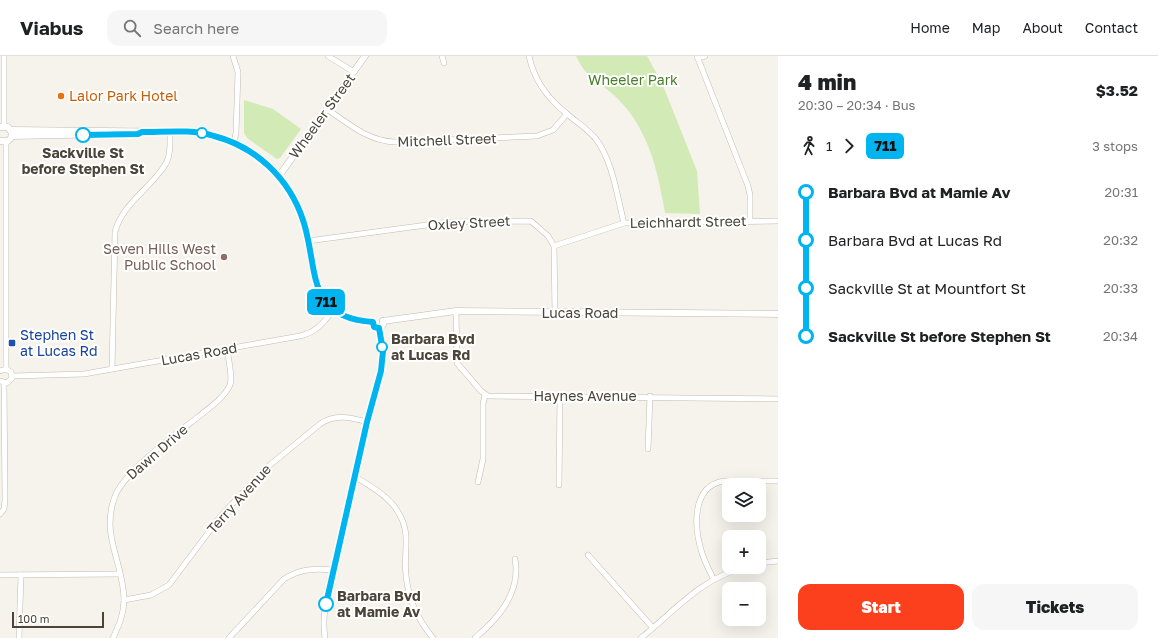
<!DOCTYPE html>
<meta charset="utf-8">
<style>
:root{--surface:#fff;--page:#f6f6f6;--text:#202124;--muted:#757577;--line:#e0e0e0;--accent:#fc3f1d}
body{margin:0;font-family:"Golos Text",sans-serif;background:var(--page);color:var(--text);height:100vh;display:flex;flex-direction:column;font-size:15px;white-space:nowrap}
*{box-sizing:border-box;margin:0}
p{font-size:13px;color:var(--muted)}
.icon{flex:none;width:22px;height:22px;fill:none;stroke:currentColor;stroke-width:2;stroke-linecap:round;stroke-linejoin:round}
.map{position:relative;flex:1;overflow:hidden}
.drawer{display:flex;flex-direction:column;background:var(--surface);width:380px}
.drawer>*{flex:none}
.badge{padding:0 8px;border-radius:6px;font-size:14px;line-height:26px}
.buttons{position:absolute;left:722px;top:422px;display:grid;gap:8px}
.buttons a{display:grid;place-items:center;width:44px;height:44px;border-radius:8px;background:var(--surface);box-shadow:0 4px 16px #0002;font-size:20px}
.scale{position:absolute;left:12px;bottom:10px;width:92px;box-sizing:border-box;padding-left:4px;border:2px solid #4b4439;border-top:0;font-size:11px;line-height:14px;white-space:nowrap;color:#4b4439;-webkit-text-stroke:3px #fff;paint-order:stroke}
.map>.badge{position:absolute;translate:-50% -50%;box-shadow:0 0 0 2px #fff}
.legs{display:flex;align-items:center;gap:6px;height:44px;padding:0 20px;font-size:13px}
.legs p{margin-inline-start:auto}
.headline{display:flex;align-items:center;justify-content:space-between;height:68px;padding:0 20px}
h1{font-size:22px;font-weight:800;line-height:30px}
.action{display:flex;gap:8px;margin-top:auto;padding:8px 20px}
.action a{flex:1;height:46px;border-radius:12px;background:var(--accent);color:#fff;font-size:16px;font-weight:800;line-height:46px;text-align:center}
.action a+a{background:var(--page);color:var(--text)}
ul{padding:0 20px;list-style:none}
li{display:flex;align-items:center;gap:14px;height:48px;font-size:15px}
li i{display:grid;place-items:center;width:6px;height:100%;margin:0 5px;background:currentColor}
li i::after{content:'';width:10px;height:10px;margin:-5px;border:3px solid;border-radius:50%;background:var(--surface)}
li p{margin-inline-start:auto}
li:first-child i{background:linear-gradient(#0000 50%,currentColor 0)}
li:last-child i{background:linear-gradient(currentColor 50%,#0000 0)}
header{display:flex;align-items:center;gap:24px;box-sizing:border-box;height:56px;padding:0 20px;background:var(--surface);border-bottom:1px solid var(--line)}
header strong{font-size:19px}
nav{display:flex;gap:22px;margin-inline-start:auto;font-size:14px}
.search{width:280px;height:36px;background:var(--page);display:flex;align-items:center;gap:10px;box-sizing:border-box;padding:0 14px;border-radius:12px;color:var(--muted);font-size:15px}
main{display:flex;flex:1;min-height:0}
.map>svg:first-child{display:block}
.green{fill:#d2eab5}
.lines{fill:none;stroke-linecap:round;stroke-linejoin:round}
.minor-casing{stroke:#c2bbae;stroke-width:6}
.tertiary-casing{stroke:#c2bbae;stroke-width:7}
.minor{stroke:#fff;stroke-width:5}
.tertiary{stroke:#fff;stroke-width:6}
.line-1-casing{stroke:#fff;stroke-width:9}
.line-1{stroke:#00b5ef;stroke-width:6}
.food-dot{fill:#e8710a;stroke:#fff;stroke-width:1.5}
.stop-1-dot{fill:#fff;stroke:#00b5ef;stroke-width:2}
.education-dot{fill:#8d6e63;stroke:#fff;stroke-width:1.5}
.transit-dot{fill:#1a4fb4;stroke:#fff;stroke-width:1.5}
.labels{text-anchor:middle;stroke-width:4;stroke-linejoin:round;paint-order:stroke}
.park-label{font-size:14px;fill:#4a7f2a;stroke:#fff}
.food-label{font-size:14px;fill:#c56008;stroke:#fff;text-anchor:start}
.street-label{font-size:14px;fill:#4b4439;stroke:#fff}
.stop-label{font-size:14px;font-weight:bold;fill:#4b4439;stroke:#fff;text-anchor:start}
.education-label{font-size:14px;fill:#785e54;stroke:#fff;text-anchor:end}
.transit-label{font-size:14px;fill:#164399;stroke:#fff;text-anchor:start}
</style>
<header>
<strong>Viabus</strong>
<div class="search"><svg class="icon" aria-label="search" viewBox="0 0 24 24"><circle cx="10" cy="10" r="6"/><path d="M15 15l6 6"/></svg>Search here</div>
<nav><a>Home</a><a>Map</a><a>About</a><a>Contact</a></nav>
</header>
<main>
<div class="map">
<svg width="778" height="582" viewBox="0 0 778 582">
<rect width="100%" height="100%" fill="#f6f3ec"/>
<g class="green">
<path d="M 576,0 L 647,0 L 662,27 L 697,115 L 700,158 L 665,157 C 658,116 649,74 618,43 C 601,26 587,24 576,0 Z"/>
<polygon points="244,44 273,53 301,73 280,102 277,103 247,82 244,77"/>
</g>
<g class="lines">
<defs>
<g id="minor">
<polyline points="233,0 238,16 236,77 234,87"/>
<polyline points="328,0 354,16"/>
<polyline points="442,0 444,7"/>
<path d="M 529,0 C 534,24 547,42 566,57 C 576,66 587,72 596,83 C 613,106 617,140 624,167"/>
<polyline points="697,0 748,130 750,139 750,165"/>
<polyline points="698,2 705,0"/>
<path d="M 327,53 C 349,68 368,85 395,86 L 537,80 L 553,74 L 567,58"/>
<polyline points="4,70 4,0"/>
<polyline points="308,185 449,166 531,165 548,180 554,190 555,256"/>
<polyline points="554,190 624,167 778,165"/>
<polyline points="456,255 457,307 481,335 488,340 778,343"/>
<polyline points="6,313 6,86"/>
<path d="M 112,313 L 115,176 C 122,148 150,133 165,109 C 171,100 170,86 170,76"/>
<polyline points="0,315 6,313"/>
<path d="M 12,320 L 84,318 L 300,280 C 316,276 323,268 333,254"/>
<polyline points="0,325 7,327 12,322 11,316 6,313"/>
<polyline points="648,393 650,340"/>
<path d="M 354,420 C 370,430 389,440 398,456 C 412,478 403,496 406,519 C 408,542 418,564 433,582"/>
<polyline points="478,426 483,403 483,348 485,339"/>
<polyline points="559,429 560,340"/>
<polyline points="0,458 4,453 5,444 4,327"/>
<polyline points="588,499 653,572"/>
<polyline points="759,507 778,505"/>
<polyline points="0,519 119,518"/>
<path d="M 713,522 C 709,514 705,506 702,497 C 694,472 691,430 724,425 L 778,425"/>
<path d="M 124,544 L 151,539 L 169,529 L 220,461 L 265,413 L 320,368 C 335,358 350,361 367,366"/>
<polyline points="19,582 21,519"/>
<path d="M 113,582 C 119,569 124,558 124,544 C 124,507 100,480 115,440 C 125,415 175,379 198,361 C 209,352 224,342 230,329 C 233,320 228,302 227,293"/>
<path d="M 229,582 L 284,523 C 300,513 315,512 333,514"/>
<path d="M 325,582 C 320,551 334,511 341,480 C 349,442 357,402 367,364 C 376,330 386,308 379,272"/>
<path d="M 475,582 C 499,562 521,536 515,503"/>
<path d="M 641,582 C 677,553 698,525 744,511"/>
</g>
<g id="tertiary">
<polyline points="0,71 8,71 12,77 11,82 8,85 0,85"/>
<path d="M 11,74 L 193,76 C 248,82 294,121 306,175 C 311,198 311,225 325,245 C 336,262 354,265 373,266"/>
<polyline points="12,80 111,78"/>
<polyline points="279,120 365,0"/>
<polyline points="383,265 456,255 778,258"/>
<polyline points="373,266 374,271 379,272 383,269 383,265"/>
</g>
</defs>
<use href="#minor" class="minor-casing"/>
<use href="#tertiary" class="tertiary-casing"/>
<use href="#minor" class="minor"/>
<use href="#tertiary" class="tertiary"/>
</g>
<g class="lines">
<defs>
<path id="line-1" d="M 83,79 L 138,78 L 142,76 C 166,76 191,73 214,80 C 256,91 289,122 303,164 C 319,212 304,262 373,266 L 374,271 L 379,272 L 383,295 L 381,315 L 367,366 L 326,548"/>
</defs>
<use href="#line-1" class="line-1-casing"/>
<use href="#line-1" class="line-1"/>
</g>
<circle class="food-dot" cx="61" cy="40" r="4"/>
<g class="stop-1-dot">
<circle cx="202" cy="77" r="5"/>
<circle cx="83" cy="79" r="7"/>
<circle cx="382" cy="291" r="5"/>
<circle cx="326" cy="548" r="7"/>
</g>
<circle class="education-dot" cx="224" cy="201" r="4"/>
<rect class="transit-dot" x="8" y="283" width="8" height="8" rx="2"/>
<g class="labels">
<g class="park-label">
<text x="633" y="29">Wheeler Park</text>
</g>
<g class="food-label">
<text x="69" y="45">Lalor Park Hotel</text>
</g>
<g class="street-label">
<text transform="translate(322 60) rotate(-54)" y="5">Wheeler Street</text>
<text transform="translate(447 84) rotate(-2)" y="5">Mitchell Street</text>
<text transform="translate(688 166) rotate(-1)" y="5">Leichhardt Street</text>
<text transform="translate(469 167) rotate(-3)" y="5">Oxley Street</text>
<text x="580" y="262">Lucas Road</text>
<text transform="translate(199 298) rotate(-10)" y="5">Lucas Road</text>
<text x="585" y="345">Haynes Avenue</text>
<text transform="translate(157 396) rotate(-41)" y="5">Dawn Drive</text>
<text transform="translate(239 443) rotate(-48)" y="5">Terry Avenue</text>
</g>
<g class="stop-label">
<text x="83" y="102" text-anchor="middle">Sackville St<tspan x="83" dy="16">before Stephen St</tspan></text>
<text x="391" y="288">Barbara Bvd<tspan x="391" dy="16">at Lucas Rd</tspan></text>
<text x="337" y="545">Barbara Bvd<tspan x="337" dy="16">at Mamie Av</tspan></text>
</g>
<g class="education-label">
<text x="216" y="198">Seven Hills West<tspan x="216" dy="16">Public School</tspan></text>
</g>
<g class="transit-label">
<text x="20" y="284">Stephen St<tspan x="20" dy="16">at Lucas Rd</tspan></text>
</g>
</g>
</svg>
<div class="buttons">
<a><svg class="icon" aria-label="layers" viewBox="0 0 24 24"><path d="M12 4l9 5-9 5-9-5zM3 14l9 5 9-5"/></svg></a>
<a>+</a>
<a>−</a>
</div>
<div class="scale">100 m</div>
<b class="badge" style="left:326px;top:246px;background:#00b5ef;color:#111">711</b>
</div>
<section class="drawer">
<div class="headline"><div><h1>4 min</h1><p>20:30 – 20:34 · Bus</p></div><b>$3.52</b></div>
<div class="legs"><svg class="icon" aria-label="walk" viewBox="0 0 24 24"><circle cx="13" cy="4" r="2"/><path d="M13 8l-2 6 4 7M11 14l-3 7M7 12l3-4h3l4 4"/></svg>1<svg class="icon" aria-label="forward" viewBox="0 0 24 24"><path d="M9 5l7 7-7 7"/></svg><b class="badge" style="background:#00b5ef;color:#111">711</b><p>3 stops</p></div>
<ul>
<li><i style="color:#00b5ef"></i><b>Barbara Bvd at Mamie Av</b><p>20:31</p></li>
<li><i style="color:#00b5ef"></i><span>Barbara Bvd at Lucas Rd</span><p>20:32</p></li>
<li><i style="color:#00b5ef"></i><span>Sackville St at Mountfort St</span><p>20:33</p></li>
<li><i style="color:#00b5ef"></i><b>Sackville St before Stephen St</b><p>20:34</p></li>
</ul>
<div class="action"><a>Start</a><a>Tickets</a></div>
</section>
</main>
